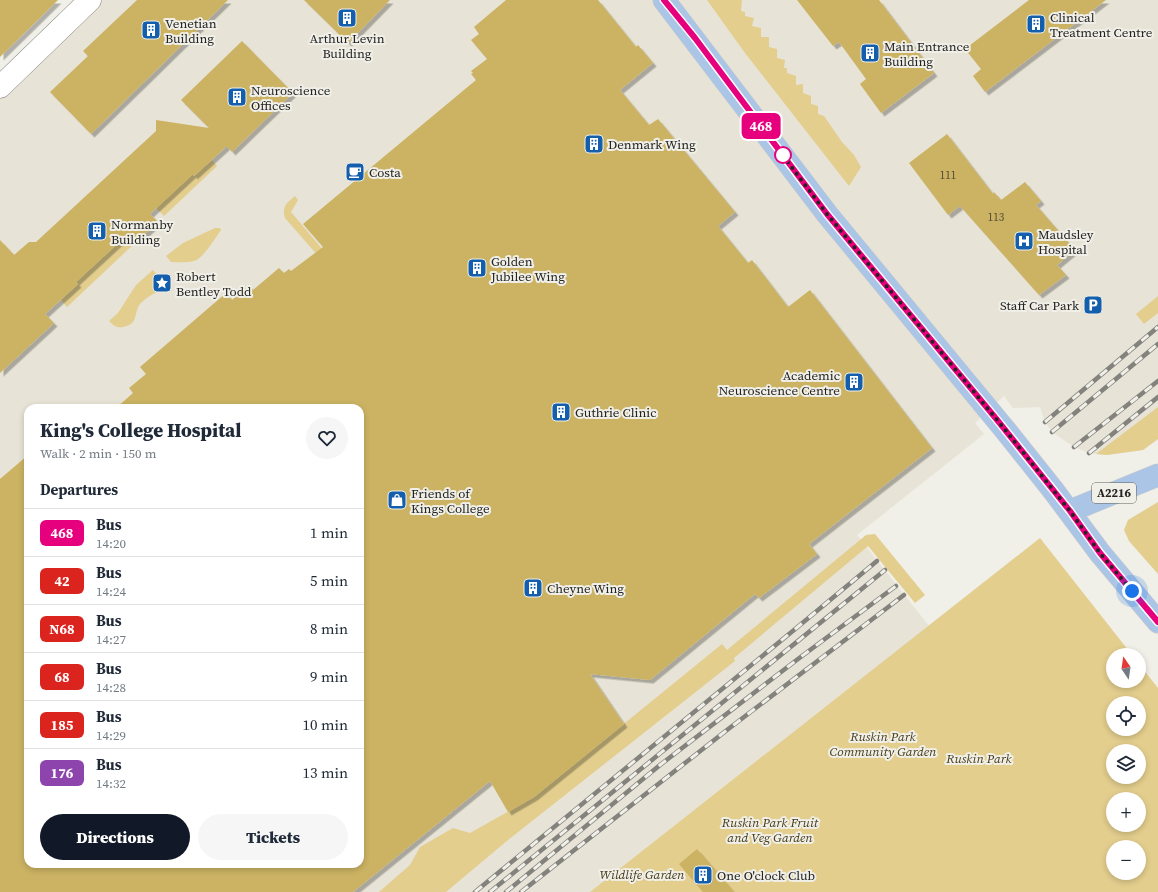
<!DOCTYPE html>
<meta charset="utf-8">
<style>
:root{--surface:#fff;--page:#f6f6f7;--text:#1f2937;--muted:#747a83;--line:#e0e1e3;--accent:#111827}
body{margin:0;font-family:"Source Serif 4",serif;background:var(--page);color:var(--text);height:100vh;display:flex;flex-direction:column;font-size:15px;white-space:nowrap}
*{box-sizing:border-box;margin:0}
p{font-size:13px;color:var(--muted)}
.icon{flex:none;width:22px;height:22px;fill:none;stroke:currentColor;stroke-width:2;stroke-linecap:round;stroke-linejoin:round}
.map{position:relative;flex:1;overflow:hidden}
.sheet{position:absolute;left:24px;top:404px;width:340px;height:464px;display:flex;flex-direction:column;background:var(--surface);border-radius:12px;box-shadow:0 2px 6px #0003}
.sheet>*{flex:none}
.badge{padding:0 8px;border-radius:6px;font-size:14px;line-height:26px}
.needle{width:26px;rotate:347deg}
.tools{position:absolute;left:1106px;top:648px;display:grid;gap:8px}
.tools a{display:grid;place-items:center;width:40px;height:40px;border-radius:50%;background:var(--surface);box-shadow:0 2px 6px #0003;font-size:20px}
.you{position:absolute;width:20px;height:20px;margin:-10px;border:3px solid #fff;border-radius:50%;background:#1a73e8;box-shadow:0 0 0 6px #1a73e833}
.map>.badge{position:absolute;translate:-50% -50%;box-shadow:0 0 0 2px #fff}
h2{padding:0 16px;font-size:15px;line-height:36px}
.round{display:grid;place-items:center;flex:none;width:42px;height:42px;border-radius:21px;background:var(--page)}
.summary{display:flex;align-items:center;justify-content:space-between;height:68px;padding:0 16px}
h1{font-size:19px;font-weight:800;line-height:30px}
.button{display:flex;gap:8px;margin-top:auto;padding:8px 16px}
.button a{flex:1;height:46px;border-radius:24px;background:var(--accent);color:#fff;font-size:16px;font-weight:800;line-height:46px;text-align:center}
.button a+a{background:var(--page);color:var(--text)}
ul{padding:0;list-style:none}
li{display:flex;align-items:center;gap:12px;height:48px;padding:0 16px;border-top:1px solid var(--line)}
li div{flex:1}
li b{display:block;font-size:15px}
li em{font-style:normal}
li .badge{min-width:44px;font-weight:700;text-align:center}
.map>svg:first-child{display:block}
.built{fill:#e7e3d6;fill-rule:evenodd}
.green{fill:#e3ce8d;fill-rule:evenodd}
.building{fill:#ccb363;filter:url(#shadow)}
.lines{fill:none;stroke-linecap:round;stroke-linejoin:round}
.street-casing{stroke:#878680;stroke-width:23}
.primary-casing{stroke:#cacaca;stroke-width:23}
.street{stroke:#fff;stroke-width:22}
.primary{stroke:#abc5e6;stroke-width:22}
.rail-casing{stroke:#83827d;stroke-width:4.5}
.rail{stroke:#f0efe8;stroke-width:3;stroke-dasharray:9;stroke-linecap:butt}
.primary-bridge-casing{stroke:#cacaca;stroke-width:23;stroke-linecap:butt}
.primary-bridge{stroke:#abc5e6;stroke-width:22}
.line-casing{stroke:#fff;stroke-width:9}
.line{stroke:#e6007e;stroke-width:6}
.walk{stroke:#242321;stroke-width:4;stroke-dasharray:0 7.2}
.stop-dot{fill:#fff;stroke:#e6007e;stroke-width:2}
.labels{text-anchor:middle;stroke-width:4;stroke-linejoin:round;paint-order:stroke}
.number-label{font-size:11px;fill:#4e4732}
.shield{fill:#f0efe8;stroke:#61605d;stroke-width:1}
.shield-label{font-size:12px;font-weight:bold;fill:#242321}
.poi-label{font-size:13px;fill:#242321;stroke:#f0efe8;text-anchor:start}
.park-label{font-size:13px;font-style:italic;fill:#463b18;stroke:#f0efe8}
</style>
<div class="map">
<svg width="1158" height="892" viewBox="0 0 1158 892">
<defs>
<filter id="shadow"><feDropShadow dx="3.5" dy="3.5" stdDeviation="0" flood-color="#0004"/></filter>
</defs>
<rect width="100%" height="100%" fill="#f0efe8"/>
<path class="built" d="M 90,0 L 1158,0 L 1158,439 L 1143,450 L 1107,455 L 1089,453 L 1074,447 L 1052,432 L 1045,422 L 1040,407 L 1013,408 L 1004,396 L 975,423 L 984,434 L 857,535 L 929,626 L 590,892 L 0,892 L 0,87 ZM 28,408 L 360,408 L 360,864 L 28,864 Z"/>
<g class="green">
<polygon points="707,0 742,0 741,11 745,12 745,16 754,18 752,26 761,28 761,37 769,37 769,47 777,49 777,58 785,60 784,68 787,68 787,73 796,76 796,85 803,84 803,93 811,96 811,104 818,106 818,114 824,116 842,142 854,155 861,167 849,186 745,53"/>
<polygon points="212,160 217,166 164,216 156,208 193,174 194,176"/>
<path d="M 295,196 L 298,200 L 291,212 L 372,308 L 355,298 L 285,218 C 282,206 286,204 295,196 Z"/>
<path d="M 215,228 L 220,228 L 221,230 C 215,238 203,259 194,261 C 187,263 178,262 171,262 L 166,256 L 183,243 Z"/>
<polygon points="128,234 136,242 67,307 61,300 78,284 76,282 77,281"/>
<path d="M 153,270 L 167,287 C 159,291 147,296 140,304 C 133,314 139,324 123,327 C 116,328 114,326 109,321 L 118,313 L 136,285 Z"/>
<polygon points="1158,296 1158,313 1144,324 1136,314"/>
<polygon points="1158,407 1158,439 1143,450 1107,455 1096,454"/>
<polygon points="1158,502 1158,574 1129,541 1124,530 1128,520"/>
<polygon points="875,534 925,595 915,603 868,546 734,658 735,661 508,840 446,892 379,892 410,865 420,847 453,828 470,833 534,797 722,644 727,650 866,535"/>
<path d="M 1040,538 L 1132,655 L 1113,655 L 1113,681 L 1139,681 L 1139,664 L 1158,688 L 1158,892 L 590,892 ZM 1113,703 L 1139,703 L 1139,729 L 1113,729 ZM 1113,751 L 1139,751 L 1139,777 L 1113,777 ZM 1113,799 L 1139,799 L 1139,825 L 1113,825 ZM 1113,847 L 1139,847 L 1139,873 L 1113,873 Z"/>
</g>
<g class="building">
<polygon points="0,0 58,0 0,57"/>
<polygon points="137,0 228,0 91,134 50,92 88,56 83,51"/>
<polygon points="304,0 390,0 348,43"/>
<polygon points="506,0 598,0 636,47 638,45 653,63 620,90 649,125 658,119 735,212 718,226 748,263 752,260 788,307 810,290 932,448 809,544 817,554 759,598 755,594 650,680 590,674 624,724 534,797 508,812 490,781 353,892 0,892 0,479 28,455 28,864 360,864 360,408 116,408 133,393 129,388 146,374 140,367 226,293 232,300 249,285 253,290 279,268 284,273 289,269 291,271 323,247 303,224 476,80 471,74 473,73 471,71 487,59 471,40 479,34 474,27"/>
<polygon points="797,0 879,0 934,73 881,113 860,84 866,79 839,42 833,46"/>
<polygon points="1029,0 1106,0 985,92 973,76 981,69 965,49"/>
<polygon points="242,41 293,93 232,152 227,146 194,176 193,174 150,214 158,222 136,242 128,234 76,282 78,284 45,314 54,323 0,373 0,240 14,255 29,242 36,242 156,131 156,120 209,128 181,100"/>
<polygon points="947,134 993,194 994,192 1001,200 1025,182 1041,201 1036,205 1075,250 1057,265 1066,275 1039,295 960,206 948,215 909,163"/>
<polygon points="697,849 734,892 703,892 679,864"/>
</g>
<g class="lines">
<defs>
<polyline id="street" points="0,87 90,0"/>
<g id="primary">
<polyline points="664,0 827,214 1006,431"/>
<polyline points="1053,490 1100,553 1158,622"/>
<polyline points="1070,511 1158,475"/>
</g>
</defs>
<use href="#street" class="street-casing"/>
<use href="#primary" class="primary-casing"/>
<use href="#street" class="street"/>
<use href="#primary" class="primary"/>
<defs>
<g id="rail">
<polyline points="1045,422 1158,327"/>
<polyline points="1052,432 1158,344"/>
<polyline points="1074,447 1158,381"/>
<polyline points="1089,453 1158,397"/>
<polyline points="475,892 794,630 877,561"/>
<polyline points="490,892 885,570"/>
<polyline points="506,892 660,765 798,659 896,586"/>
<polyline points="521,892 727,730 904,595"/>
</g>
</defs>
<use href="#rail" class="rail-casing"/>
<use href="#rail" class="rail"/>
<defs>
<polyline id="primary-bridge" points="1006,431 1053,490"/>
</defs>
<use href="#primary-bridge" class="primary-bridge-casing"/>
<use href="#primary-bridge" class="primary-bridge"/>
</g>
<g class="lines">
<defs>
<polyline id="line" points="664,0 695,38 827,214 998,421 1070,511 1100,553 1158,622"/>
</defs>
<use href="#line" class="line-casing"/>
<use href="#line" class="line"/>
<polyline class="walk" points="783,155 781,153 827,214 998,421 1070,511 1100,553 1132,591"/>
</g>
<defs>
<symbol id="building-square" viewBox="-11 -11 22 22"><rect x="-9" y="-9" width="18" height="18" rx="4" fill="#135fae" stroke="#f0efe8"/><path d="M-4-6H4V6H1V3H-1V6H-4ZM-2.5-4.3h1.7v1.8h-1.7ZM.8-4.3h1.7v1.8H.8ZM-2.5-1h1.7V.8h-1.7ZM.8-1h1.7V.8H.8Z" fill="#fff"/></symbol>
<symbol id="cafe-square" viewBox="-11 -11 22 22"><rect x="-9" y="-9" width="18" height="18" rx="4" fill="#135fae" stroke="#f0efe8"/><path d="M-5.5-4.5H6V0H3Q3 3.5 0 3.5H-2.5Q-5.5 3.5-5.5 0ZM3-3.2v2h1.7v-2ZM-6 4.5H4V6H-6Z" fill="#fff"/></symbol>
<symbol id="hospital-square" viewBox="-11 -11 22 22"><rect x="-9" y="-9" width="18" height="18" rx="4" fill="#135fae" stroke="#f0efe8"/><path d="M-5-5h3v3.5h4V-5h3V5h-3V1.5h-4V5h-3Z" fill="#fff"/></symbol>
<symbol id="sight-square" viewBox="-11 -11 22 22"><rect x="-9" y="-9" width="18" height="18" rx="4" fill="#135fae" stroke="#f0efe8"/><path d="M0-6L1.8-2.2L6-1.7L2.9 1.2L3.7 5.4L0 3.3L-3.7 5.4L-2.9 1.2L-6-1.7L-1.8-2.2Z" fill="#fff"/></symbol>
<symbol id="parking-square" viewBox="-11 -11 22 22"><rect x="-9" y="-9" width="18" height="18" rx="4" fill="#135fae" stroke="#f0efe8"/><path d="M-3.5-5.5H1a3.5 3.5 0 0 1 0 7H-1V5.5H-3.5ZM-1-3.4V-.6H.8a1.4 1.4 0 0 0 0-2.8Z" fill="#fff"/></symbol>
<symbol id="shop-square" viewBox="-11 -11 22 22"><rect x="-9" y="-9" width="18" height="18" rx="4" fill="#135fae" stroke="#f0efe8"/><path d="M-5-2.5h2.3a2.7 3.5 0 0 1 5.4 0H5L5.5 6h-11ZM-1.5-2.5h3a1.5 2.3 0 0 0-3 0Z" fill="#fff"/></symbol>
</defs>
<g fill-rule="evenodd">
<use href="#building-square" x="336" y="7" width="22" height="22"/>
<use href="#building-square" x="1025" y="13" width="22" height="22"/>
<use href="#building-square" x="140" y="19" width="22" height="22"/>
<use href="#building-square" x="859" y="42" width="22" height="22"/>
<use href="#building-square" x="226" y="86" width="22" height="22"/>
<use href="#building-square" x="583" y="133" width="22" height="22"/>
<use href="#cafe-square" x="344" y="161" width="22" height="22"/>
<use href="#building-square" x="86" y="220" width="22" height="22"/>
<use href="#hospital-square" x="1013" y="230" width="22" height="22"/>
<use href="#building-square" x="466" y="257" width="22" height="22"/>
<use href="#sight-square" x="151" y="272" width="22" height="22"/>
<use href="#parking-square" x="1082" y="294" width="22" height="22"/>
<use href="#building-square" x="843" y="371" width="22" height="22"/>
<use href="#building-square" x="550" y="401" width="22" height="22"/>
<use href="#shop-square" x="386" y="489" width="22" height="22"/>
<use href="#building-square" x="522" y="577" width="22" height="22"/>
<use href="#building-square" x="692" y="864" width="22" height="22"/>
</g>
<circle class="stop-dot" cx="783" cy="155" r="8"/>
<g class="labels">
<g class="number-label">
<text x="948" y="179">111</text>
<text x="996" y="221">113</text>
</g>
<rect class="shield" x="1092" y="483" width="44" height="20" rx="3"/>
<g class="shield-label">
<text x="1114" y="497">A2216</text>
</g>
<g class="poi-label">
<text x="1050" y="22">Clinical<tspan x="1050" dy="15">Treatment Centre</tspan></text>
<text x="165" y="28">Venetian<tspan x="165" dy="15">Building</tspan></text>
<text x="347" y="43" text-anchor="middle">Arthur Levin<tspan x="347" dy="15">Building</tspan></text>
<text x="884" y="51">Main Entrance<tspan x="884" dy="15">Building</tspan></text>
<text x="251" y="95">Neuroscience<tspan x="251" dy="15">Offices</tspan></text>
<text x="608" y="149">Denmark Wing</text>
<text x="369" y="177">Costa</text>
<text x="111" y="229">Normanby<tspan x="111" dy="15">Building</tspan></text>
<text x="1038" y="239">Maudsley<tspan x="1038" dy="15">Hospital</tspan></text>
<text x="491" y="266">Golden<tspan x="491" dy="15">Jubilee Wing</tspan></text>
<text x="176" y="281">Robert<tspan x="176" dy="15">Bentley Todd</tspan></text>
<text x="1079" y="310" text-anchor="end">Staff Car Park</text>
<text x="840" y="380" text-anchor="end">Academic<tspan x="840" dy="15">Neuroscience Centre</tspan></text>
<text x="575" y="417">Guthrie Clinic</text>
<text x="411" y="498">Friends of<tspan x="411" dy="15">Kings College</tspan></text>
<text x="547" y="593">Cheyne Wing</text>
<text x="717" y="880">One O'clock Club</text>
</g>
<g class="park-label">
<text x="883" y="741">Ruskin Park<tspan x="883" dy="15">Community Garden</tspan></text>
<text x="979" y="763">Ruskin Park</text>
<text x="770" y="827">Ruskin Park Fruit<tspan x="770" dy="15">and Veg Garden</tspan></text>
<text x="642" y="879">Wildlife Garden</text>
</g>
</g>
</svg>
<div class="tools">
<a><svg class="needle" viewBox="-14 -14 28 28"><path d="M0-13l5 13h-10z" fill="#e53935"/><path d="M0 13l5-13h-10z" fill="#747a83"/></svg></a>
<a><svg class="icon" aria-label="locate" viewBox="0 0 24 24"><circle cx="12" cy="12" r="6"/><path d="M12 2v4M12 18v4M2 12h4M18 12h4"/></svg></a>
<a><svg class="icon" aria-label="layers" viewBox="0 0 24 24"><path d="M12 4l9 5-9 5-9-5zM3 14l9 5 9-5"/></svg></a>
<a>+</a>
<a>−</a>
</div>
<div class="you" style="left:1132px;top:591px"></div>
<b class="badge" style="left:761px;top:126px;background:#e6007e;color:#fff">468</b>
<section class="sheet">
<div class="summary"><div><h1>King's College Hospital</h1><p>Walk · 2 min · 150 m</p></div><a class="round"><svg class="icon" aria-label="heart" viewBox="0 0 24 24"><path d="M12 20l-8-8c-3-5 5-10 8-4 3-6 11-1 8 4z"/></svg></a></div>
<h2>Departures</h2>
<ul>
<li><span class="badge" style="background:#e6007e;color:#fff">468</span><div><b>Bus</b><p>14:20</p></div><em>1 min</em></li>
<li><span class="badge" style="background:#dc241f;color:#fff">42</span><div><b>Bus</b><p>14:24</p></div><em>5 min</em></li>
<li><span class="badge" style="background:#dc241f;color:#fff">N68</span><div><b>Bus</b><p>14:27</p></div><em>8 min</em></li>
<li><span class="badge" style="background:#dc241f;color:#fff">68</span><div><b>Bus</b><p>14:28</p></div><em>9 min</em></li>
<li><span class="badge" style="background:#dc241f;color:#fff">185</span><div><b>Bus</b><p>14:29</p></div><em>10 min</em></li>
<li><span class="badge" style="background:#8e44ad;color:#fff">176</span><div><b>Bus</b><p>14:32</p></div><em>13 min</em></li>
</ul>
<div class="button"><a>Directions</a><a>Tickets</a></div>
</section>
</div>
